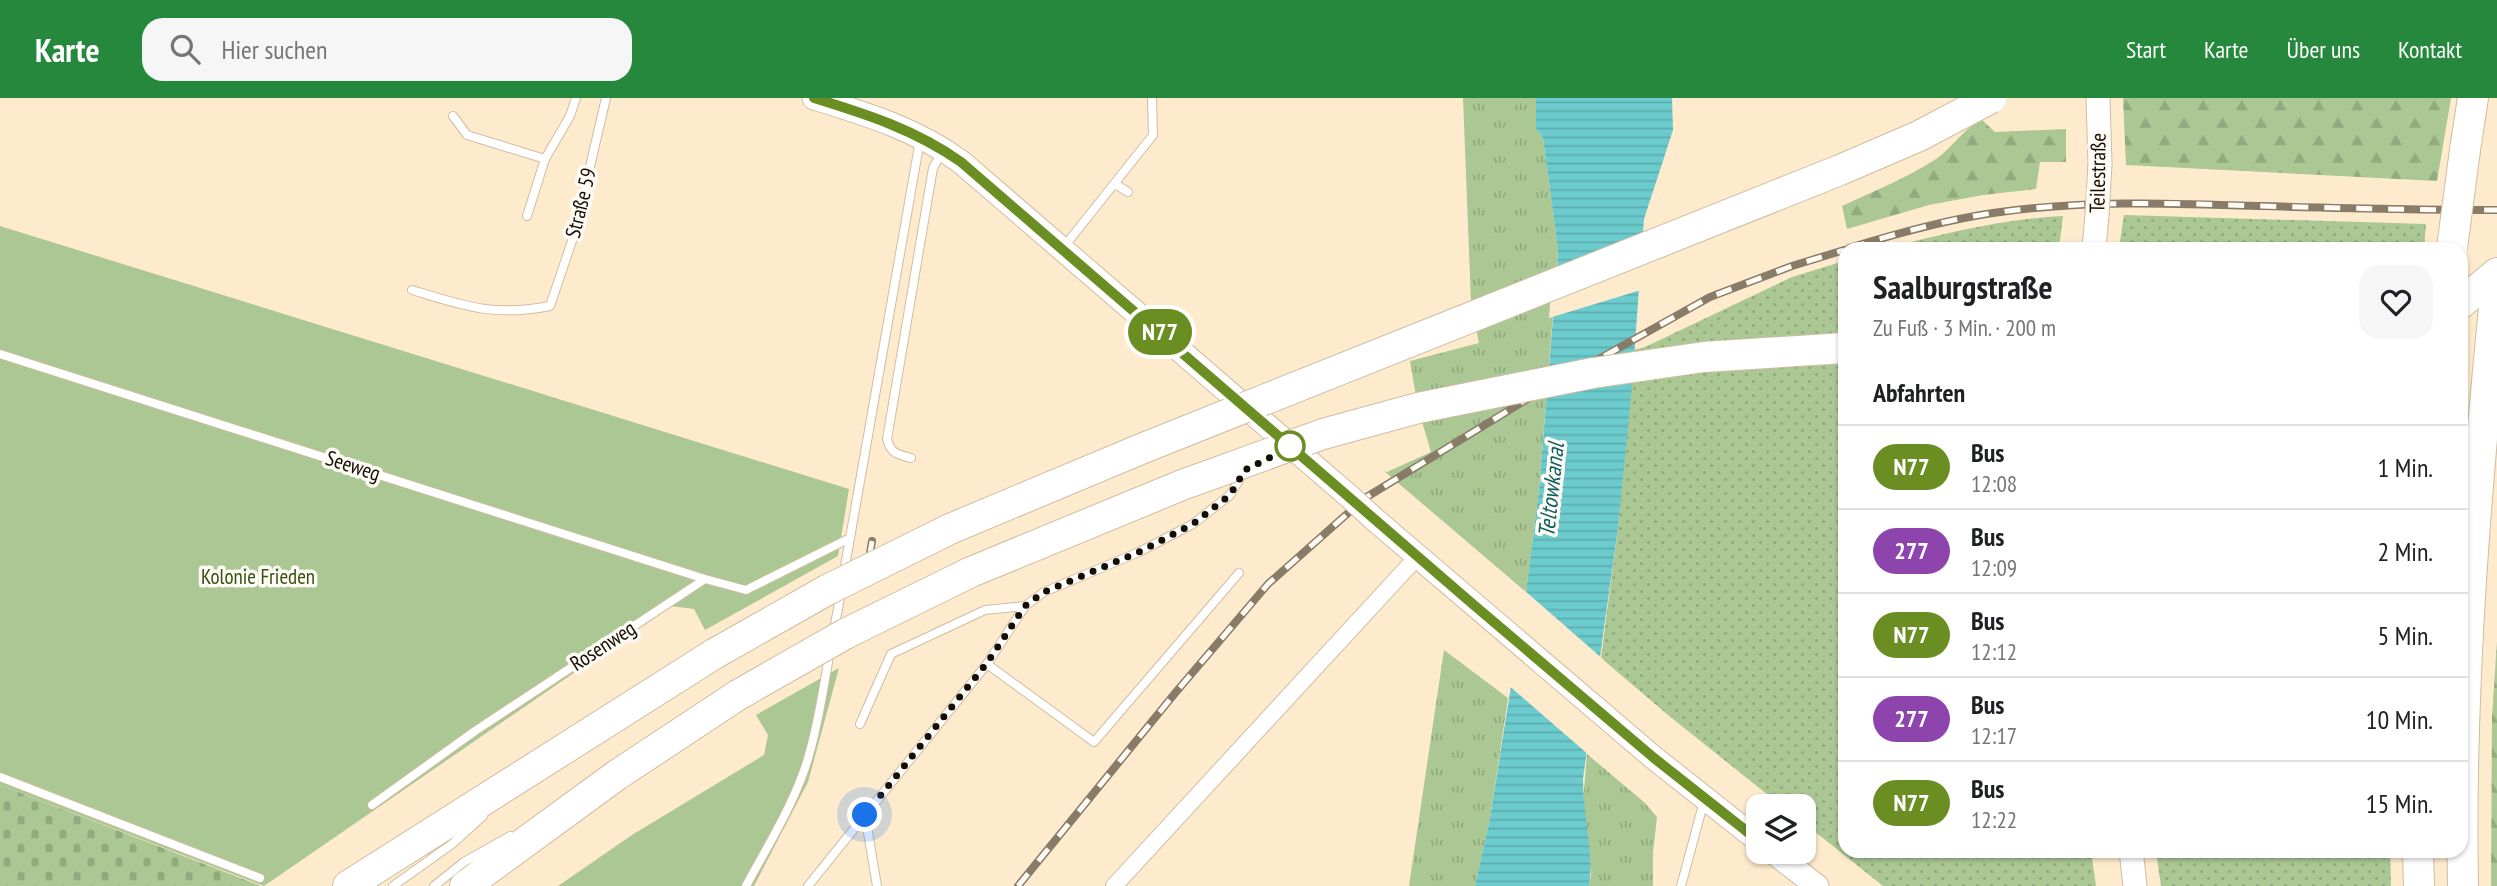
<!DOCTYPE html>
<html lang="de">
<meta charset="utf-8">
<style>
:root{--surface:#fff;--page:#f6f6f6;--text:#202124;--muted:#757577;--line:#e0e0e0;--accent:#25883c}
body{margin:0;font-family:"PT Sans Narrow",sans-serif;background:var(--page);color:var(--text);height:100vh;display:flex;flex-direction:column;font-size:26px;white-space:nowrap}
*{box-sizing:border-box;margin:0}
p{font-size:23px;color:var(--muted)}
.icon{flex:none;width:38px;height:38px;fill:none;stroke:currentColor;stroke-width:2;stroke-linecap:round;stroke-linejoin:round}
.map{position:relative;flex:1;overflow:hidden}
.sheet{position:absolute;left:1838px;top:144px;width:630px;height:616px;display:flex;flex-direction:column;background:var(--surface);border-radius:21px;box-shadow:0 2px 5px #0004}
.sheet>*{flex:none}
.badge{padding:0 14px;border-radius:23px;font-size:24px;line-height:46px}
.fabs{position:absolute;left:1746px;top:696px;display:grid;gap:14px}
.fabs a{display:grid;place-items:center;width:70px;height:70px;border-radius:14px;background:var(--surface);box-shadow:0 2px 5px #0004;font-size:35px}
.you{position:absolute;width:35px;height:35px;margin:-18px;border:5px solid #fff;border-radius:50%;background:#1a73e8;box-shadow:0 0 0 10px #1a73e833}
.map>.badge{position:absolute;translate:-50% -50%;box-shadow:0 0 0 4px #fff}
h2{padding:0 35px;font-size:26px;line-height:63px}
.round{display:grid;place-items:center;flex:none;width:74px;height:74px;border-radius:21px;background:var(--page)}
.summary{display:flex;align-items:center;justify-content:space-between;height:119px;padding:0 35px}
h1{font-size:33px;font-weight:800;line-height:52px}
ul{padding:0;list-style:none}
li{display:flex;align-items:center;gap:21px;height:84px;padding:0 35px;border-top:2px solid var(--line)}
li div{flex:1}
li b{display:block;font-size:26px}
li em{font-style:normal}
li .badge{min-width:77px;font-weight:700;text-align:center}
header{display:flex;align-items:center;gap:42px;box-sizing:border-box;height:98px;padding:0 35px;background:var(--accent);color:#fff}
header strong{font-size:33px}
nav{display:flex;gap:38px;margin-inline-start:auto;font-size:24px}
.search{width:490px;height:63px;background:var(--page);display:flex;align-items:center;gap:18px;box-sizing:border-box;padding:0 24px;border-radius:21px;color:var(--muted);font-size:26px}
.map>svg:first-child{display:block}
.grass{fill:url(#grass-tufts)}
.forest{fill:url(#forest-firs)}
.cemetery{fill:url(#cemetery-stones)}
.park{fill:url(#park-dots)}
.garden{fill:#aac794}
.water{fill:url(#water-rules)}
.pier{fill:#feebce}
.lines{fill:none;stroke-linecap:round;stroke-linejoin:round}
.lane-casing{stroke:#cfbda1;stroke-width:10}
.street-casing{stroke:#cfbda1;stroke-width:18}
.secondary-casing{stroke:#cfbda1;stroke-width:25}
.highway-casing{stroke:#cfbda1;stroke-width:32}
.lane{stroke:#fff;stroke-width:8}
.street{stroke:#fff;stroke-width:16}
.secondary{stroke:#fff;stroke-width:23}
.highway{stroke:#fff;stroke-width:30}
.rail-casing{stroke:#887b68;stroke-width:8}
.rail{stroke:#fefaf4;stroke-width:5;stroke-dasharray:16;stroke-linecap:butt}
.secondary-bridge-casing{stroke:#cfbda1;stroke-width:25;stroke-linecap:butt}
.highway-bridge-casing{stroke:#cfbda1;stroke-width:32;stroke-linecap:butt}
.secondary-bridge{stroke:#fff;stroke-width:23}
.highway-bridge{stroke:#fff;stroke-width:30}
.line-casing{stroke:#fff;stroke-width:16}
.line{stroke:#6b8e23;stroke-width:10}
.walk{stroke:#140e05;stroke-width:7;stroke-dasharray:0 12.6}
.stop-dot{fill:#fff;stroke:#6b8e23;stroke-width:3.5}
.labels{text-anchor:middle;stroke-width:7;stroke-linejoin:round;paint-order:stroke}
.street-label{font-size:21px;fill:#140e05;stroke:#fefaf4}
.park-label{font-size:21px;fill:#345213;stroke:#fefaf4}
.water-label{font-size:23px;font-style:italic;fill:#0c6061;stroke:#fefaf4}
</style>
<header>
<strong>Karte</strong>
<div class="search"><svg class="icon" aria-label="search" viewBox="0 0 24 24"><circle cx="10" cy="10" r="6"/><path d="M15 15l6 6"/></svg>Hier suchen</div>
<nav><a>Start</a><a>Karte</a><a>Über uns</a><a>Kontakt</a></nav>
</header>
<div class="map">
<svg width="2497" height="788" viewBox="0 0 2497 788">
<defs>
<pattern id="grass-tufts" width="24" height="20" patternUnits="userSpaceOnUse" patternTransform="scale(1.75)"><rect width="24" height="20" fill="#aac794"/><path d="M3 7l-1-3M5 7V3M7 7l1-3M15 17l-1-3M17 17v-4M19 17l1-3" fill="none" stroke="#91aa7e"/></pattern>
<pattern id="forest-firs" width="22" height="20" patternUnits="userSpaceOnUse" patternTransform="scale(1.75)"><rect width="22" height="20" fill="#aac794"/><path d="M5 1l3.5 6h-7zM16 11l3.5 6h-7z" fill="#91aa7e"/></pattern>
<pattern id="cemetery-stones" width="16" height="16" patternUnits="userSpaceOnUse" patternTransform="scale(1.75)"><rect width="16" height="16" fill="#aac794"/><path d="M2 7V4a2 2 0 0 1 4 0v3zM10 15v-3a2 2 0 0 1 4 0v3z" fill="#91aa7e"/></pattern>
<pattern id="park-dots" width="8" height="8" patternUnits="userSpaceOnUse" patternTransform="scale(1.75)"><rect width="8" height="8" fill="#aac794"/><path d="M2 2h.1M6 6h.1" fill="none" stroke="#91aa7e" stroke-width="1.8" stroke-linecap="round"/></pattern>
<pattern id="water-rules" width="6" height="5" patternUnits="userSpaceOnUse" patternTransform="scale(1.75)"><rect width="6" height="5" fill="#6ccbcd"/><path d="M0 2.5h6" fill="none" stroke="#5dadaf"/></pattern>
</defs>
<rect width="100%" height="100%" fill="#feebce"/>
<g class="grass">
<polygon points="1463,0 1536,0 1536,31 1543,40 1558,151 1539,392 1526,494 1384,373 1387,374 1431,354 1418,310 1410,263 1479,245 1471,204"/>
<polygon points="1444,552 1508,600 1490,720 1475,788 1409,788"/>
<polygon points="1587,656 1645,705 1657,719 1653,754 1653,788 1589,788 1591,776 1583,704"/>
</g>
<g class="forest">
<polygon points="2123,0 2451,0 2437,83 2126,67"/>
<path d="M 1982,22 L 1995,34 L 2066,31 L 2066,64 L 2040,64 L 2036,91 L 1983,97 L 1929,107 L 1847,131 L 1842,108 C 1874,93 1907,80 1936,61 C 1951,51 1966,28 1982,22 Z"/>
<polygon points="2497,543 2497,788 2491,788 2492,619"/>
</g>
<polygon class="cemetery" points="0,687 261,788 0,788"/>
<g class="park">
<polygon points="2124,117 2426,126 2424,150 2119,150"/>
<path d="M 2063,118 L 2059,150 L 1888,150 C 1946,135 2004,121 2063,118 Z"/>
<polygon points="1844,163 1844,752 2091,753 2096,788 1883,788 1804,725 1804,709 1783,709 1668,617 1601,560 1618,430 1634,252 1645,249 1792,179"/>
<polygon points="2156,753 2390,753 2391,788 2161,788"/>
</g>
<g class="garden">
<polygon points="0,128 849,391 838,458 705,532 694,511 671,508 264,788 0,687"/>
<polygon points="839,570 808,684 754,788 558,788 632,737 764,657 768,637 756,617"/>
</g>
<path class="water" d="M 1536,0 L 1672,0 L 1673,32 L 1644,121 L 1632,288 L 1618,430 L 1583,681 C 1583,715 1594,755 1589,788 L 1475,788 L 1490,720 L 1526,494 L 1539,392 L 1557,170 L 1558,151 L 1543,40 L 1536,31 Z"/>
<g class="pier">
<polygon points="1647,134 1641,192 1549,220 1553,171"/>
<polygon points="1523,491 1604,562 1590,658 1507,586"/>
</g>
<g class="lines">
<defs>
<g id="lane">
<polyline points="453,18 467,37 545,61"/>
<polyline points="1115,86 1128,94"/>
<polyline points="527,118 545,61 570,18 576,0"/>
<polyline points="1063,150 1153,37 1152,0"/>
<path d="M 412,192 C 464,208 494,219 550,208 L 574,137 L 606,0"/>
<polyline points="0,256 705,481"/>
<path d="M 911,360 C 897,356 891,356 887,341 L 933,70 L 942,54"/>
<polyline points="844,474 920,42"/>
<polyline points="834,532 841,494"/>
<polyline points="987,566 1094,644 1239,475"/>
<polyline points="860,626 891,556 985,512 1025,508"/>
<polyline points="0,679 260,780"/>
<polyline points="372,707 475,633 705,481 746,492 850,440"/>
<polyline points="865,717 877,788"/>
<polyline points="393,788 452,746 483,718"/>
<polyline points="434,788 464,764 510,738"/>
<path d="M 746,788 C 768,747 797,701 809,657 C 819,623 824,587 830,552"/>
<polyline points="808,788 987,566 1025,508 1044,494 1139,454 1193,426 1230,397 1244,374"/>
<polyline points="1681,788 1704,703"/>
</g>
<polyline id="street" points="1114,788 1418,458"/>
<g id="secondary">
<path d="M 814,0 C 866,16 916,31 961,64 L 1350,399"/>
<polyline points="2098,0 2100,66"/>
<polyline points="2094,150 2097,117"/>
<polyline points="1374,421 1654,660 1759,743"/>
<polyline points="2131,752 2135,788"/>
<polyline points="1773,754 1817,788"/>
</g>
<g id="highway">
<polyline points="2465,52 2473,0"/>
<polyline points="2460,206 2497,175"/>
<polyline points="2418,752 2419,788"/>
<polyline points="348,788 714,556"/>
<polyline points="465,788 617,677 738,597"/>
<path d="M 2463,788 C 2459,584 2477,382 2497,179"/>
</g>
</defs>
<use href="#lane" class="lane-casing"/>
<use href="#street" class="street-casing"/>
<use href="#secondary" class="secondary-casing"/>
<use href="#highway" class="highway-casing"/>
<use href="#lane" class="lane"/>
<use href="#street" class="street"/>
<use href="#secondary" class="secondary"/>
<use href="#highway" class="highway"/>
<defs>
<g id="rail">
<path d="M 1849,150 C 1895,136 1944,122 1993,115 C 2081,102 2169,105 2258,108 C 2338,110 2417,112 2497,112"/>
<polyline points="870,455 872,443"/>
<polyline points="1018,788 1176,594 1268,486 1365,400 1529,300 1710,199 1792,168 1844,152"/>
</g>
</defs>
<use href="#rail" class="rail-casing"/>
<use href="#rail" class="rail"/>
<defs>
<g id="secondary-bridge">
<polyline points="2097,117 2100,66"/>
<polyline points="1350,399 1374,421"/>
</g>
<g id="highway-bridge">
<polyline points="2452,150 2465,52"/>
<polyline points="714,556 827,492 950,431 1141,351 1840,72 1919,38 1991,0"/>
<polyline points="738,597 845,536 971,474 1182,387 1323,336 1418,310 1593,275 1704,259 1844,250"/>
</g>
</defs>
<use href="#secondary-bridge" class="secondary-bridge-casing"/>
<use href="#highway-bridge" class="highway-bridge-casing"/>
<use href="#secondary-bridge" class="secondary-bridge"/>
<use href="#highway-bridge" class="highway-bridge"/>
</g>
<g class="lines">
<defs>
<path id="line" d="M 814,0 C 866,16 916,32 961,64 L 1475,508 L 1654,660 L 1759,743"/>
</defs>
<use href="#line" class="line-casing"/>
<use href="#line" class="line"/>
<polyline class="walk" points="865,717 987,565 1025,508 1044,494 1139,454 1193,426 1230,397 1245,372 1269,360 1294,351 1290,348"/>
</g>
<circle class="stop-dot" cx="1290" cy="348" r="14"/>
<g class="labels">
<g class="street-label">
<text transform="translate(2098 75) rotate(-89)" y="7">Teilestraße</text>
<text transform="translate(581 105) rotate(-76)" y="7">Straße 59</text>
<text transform="translate(353 368) rotate(18)" y="7">Seeweg</text>
<text transform="translate(603 548) rotate(-33)" y="7">Rosenweg</text>
</g>
<g class="park-label">
<text x="258" y="486">Kolonie Frieden</text>
</g>
<g class="water-label">
<text transform="translate(1551 392) rotate(-84)" y="8">Teltowkanal</text>
</g>
</g>
</svg>
<div class="fabs">
<a><svg class="icon" aria-label="layers" viewBox="0 0 24 24"><path d="M12 4l9 5-9 5-9-5zM3 14l9 5 9-5"/></svg></a>
</div>
<div class="you" style="left:865px;top:717px"></div>
<b class="badge" style="left:1160px;top:234px;background:#6b8e23;color:#fff">N77</b>
<section class="sheet">
<div class="summary"><div><h1>Saalburgstraße</h1><p>Zu Fuß · 3 Min. · 200 m</p></div><a class="round"><svg class="icon" aria-label="heart" viewBox="0 0 24 24"><path d="M12 20l-8-8c-3-5 5-10 8-4 3-6 11-1 8 4z"/></svg></a></div>
<h2>Abfahrten</h2>
<ul>
<li><span class="badge" style="background:#6b8e23;color:#fff">N77</span><div><b>Bus</b><p>12:08</p></div><em>1 Min.</em></li>
<li><span class="badge" style="background:#8e44ad;color:#fff">277</span><div><b>Bus</b><p>12:09</p></div><em>2 Min.</em></li>
<li><span class="badge" style="background:#6b8e23;color:#fff">N77</span><div><b>Bus</b><p>12:12</p></div><em>5 Min.</em></li>
<li><span class="badge" style="background:#8e44ad;color:#fff">277</span><div><b>Bus</b><p>12:17</p></div><em>10 Min.</em></li>
<li><span class="badge" style="background:#6b8e23;color:#fff">N77</span><div><b>Bus</b><p>12:22</p></div><em>15 Min.</em></li>
</ul>
</section>
</div>
